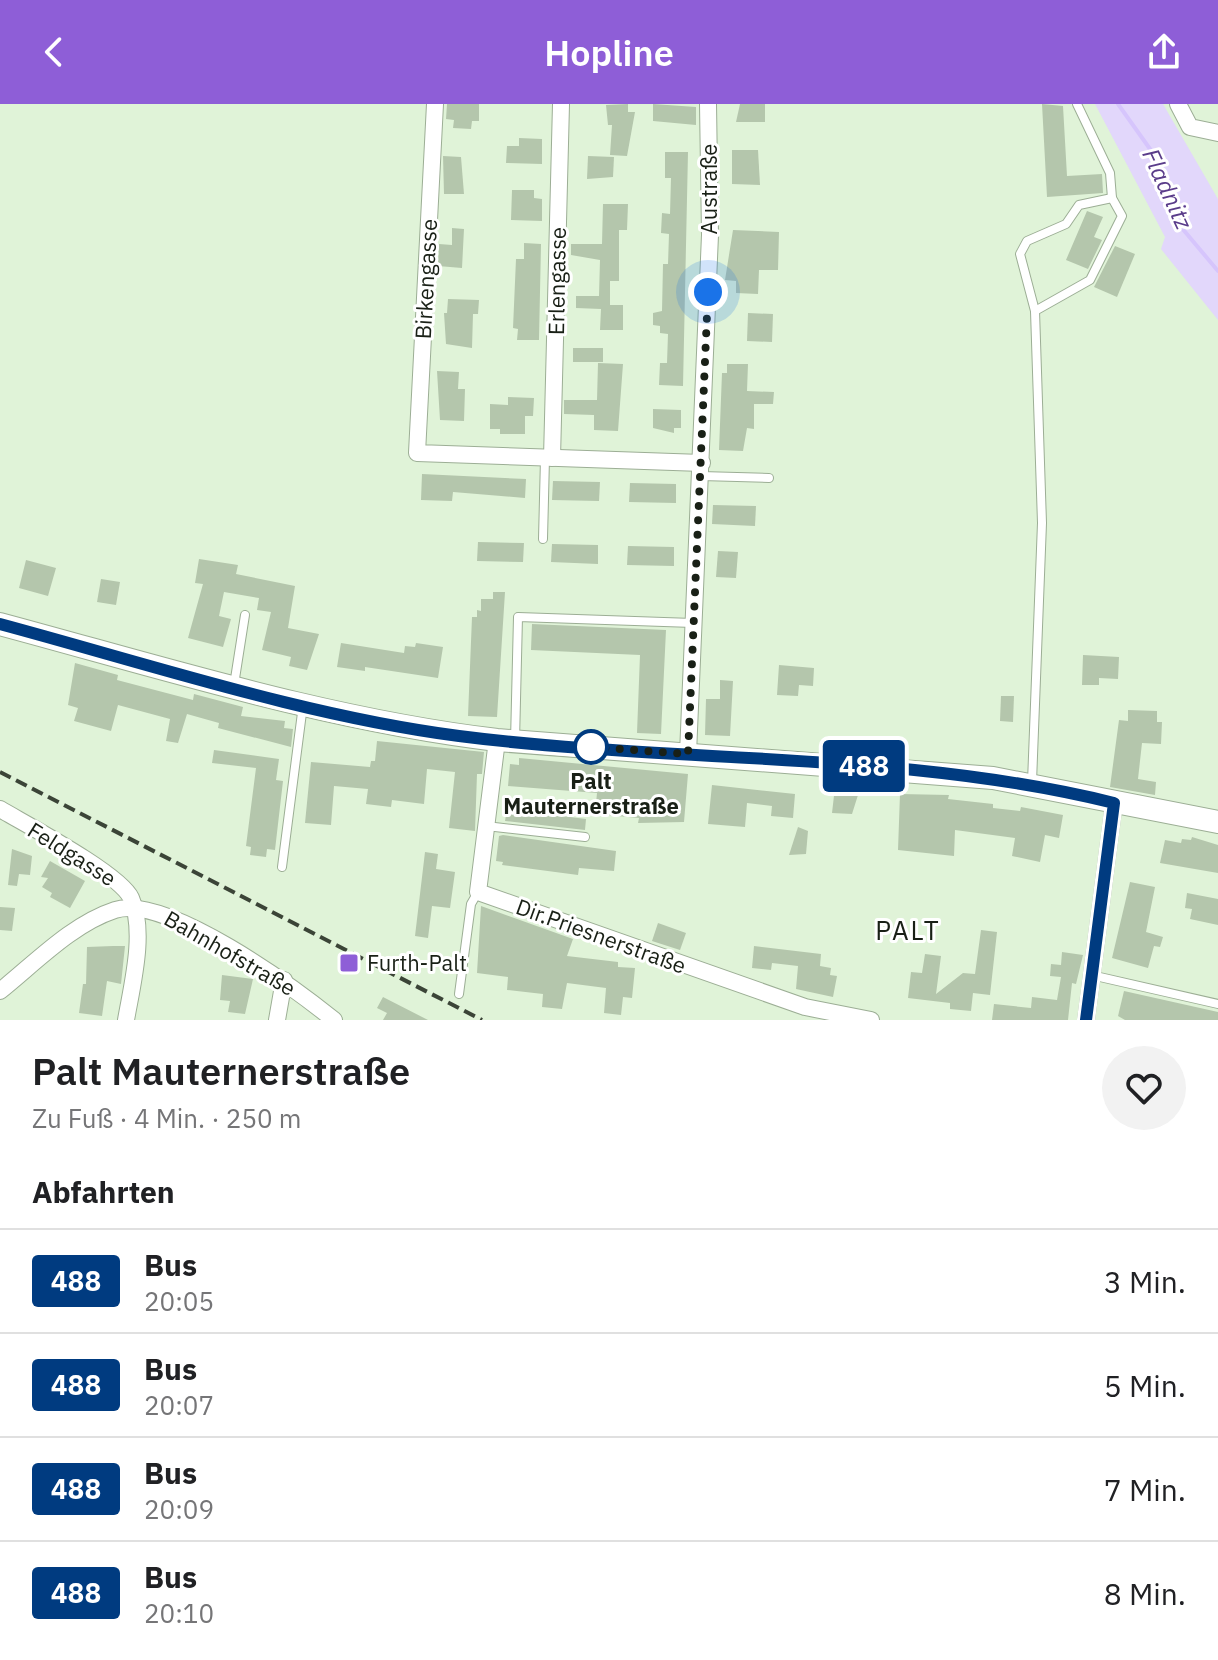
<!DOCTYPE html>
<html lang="de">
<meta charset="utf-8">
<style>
:root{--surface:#fff;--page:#f2f2f2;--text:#202124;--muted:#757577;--line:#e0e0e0;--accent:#8e5ed7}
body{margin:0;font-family:"IBM Plex Sans",sans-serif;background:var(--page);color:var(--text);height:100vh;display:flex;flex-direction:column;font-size:30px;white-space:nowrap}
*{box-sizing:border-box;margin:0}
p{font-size:26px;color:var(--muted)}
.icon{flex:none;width:44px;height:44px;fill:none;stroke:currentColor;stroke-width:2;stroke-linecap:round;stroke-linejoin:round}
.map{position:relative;height:916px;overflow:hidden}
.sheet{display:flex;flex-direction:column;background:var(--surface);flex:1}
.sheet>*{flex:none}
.badge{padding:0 16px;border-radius:6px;font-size:28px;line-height:52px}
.you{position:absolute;width:40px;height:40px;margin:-20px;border:6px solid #fff;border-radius:50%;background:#1a73e8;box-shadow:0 0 0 12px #1a73e833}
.map>.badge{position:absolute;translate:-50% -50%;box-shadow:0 0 0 4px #fff}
h2{padding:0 32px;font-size:30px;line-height:72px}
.round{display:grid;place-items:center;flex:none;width:84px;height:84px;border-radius:42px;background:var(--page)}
.overview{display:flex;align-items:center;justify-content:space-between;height:136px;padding:0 32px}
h1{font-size:38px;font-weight:600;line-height:60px}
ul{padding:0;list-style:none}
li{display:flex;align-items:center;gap:24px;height:104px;padding:0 32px;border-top:2px solid var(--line)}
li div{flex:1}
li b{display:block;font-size:30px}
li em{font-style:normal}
li .badge{min-width:88px;font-weight:700;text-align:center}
header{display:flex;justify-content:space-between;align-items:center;height:104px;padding:0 32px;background:var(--accent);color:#fff;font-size:36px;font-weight:600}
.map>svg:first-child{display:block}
.green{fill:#e2d7fb}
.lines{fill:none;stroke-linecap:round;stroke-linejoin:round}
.stream{stroke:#d6c5fc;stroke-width:4}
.building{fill:#b4c6ac}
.service-casing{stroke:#9cae95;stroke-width:10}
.minor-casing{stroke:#9cae95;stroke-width:18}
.tertiary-casing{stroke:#9cae95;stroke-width:24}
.service{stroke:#fff;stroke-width:8}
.minor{stroke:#fff;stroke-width:16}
.tertiary{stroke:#fff;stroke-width:22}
.rail{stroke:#3b4437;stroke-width:4;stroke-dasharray:12 6;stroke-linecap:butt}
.line-casing{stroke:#fff;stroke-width:18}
.line{stroke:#003b80;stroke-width:12}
.walk{stroke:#192016;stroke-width:8;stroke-dasharray:0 14.4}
.stop-dot{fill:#fff;stroke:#003b80;stroke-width:4}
.poi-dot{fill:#8e5ed7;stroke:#fff;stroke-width:3}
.labels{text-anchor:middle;stroke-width:6;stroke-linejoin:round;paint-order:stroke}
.street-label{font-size:22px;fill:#192016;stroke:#fff}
.stop-label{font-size:22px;font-weight:bold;fill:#192016;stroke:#fff}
.poi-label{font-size:22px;fill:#192016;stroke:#fff;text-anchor:start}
.water-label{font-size:24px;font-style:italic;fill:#5a3c8a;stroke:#fff}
.quarter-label{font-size:26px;letter-spacing:2px;fill:#192016;stroke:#fff}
</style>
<header><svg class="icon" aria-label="back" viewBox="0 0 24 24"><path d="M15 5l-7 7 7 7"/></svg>Hopline<svg class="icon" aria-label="share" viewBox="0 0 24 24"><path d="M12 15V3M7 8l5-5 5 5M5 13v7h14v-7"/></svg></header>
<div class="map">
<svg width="1218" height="916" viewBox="0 0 1218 916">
<rect width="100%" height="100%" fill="#e0f3d8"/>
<polygon class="green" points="1095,0 1163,0 1218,95 1218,216 1161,145 1165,133"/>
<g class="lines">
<polyline class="stream" points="1118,0 1160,59 1181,123 1218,167"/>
</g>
<g class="building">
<polygon points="447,0 479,0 479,17 472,17 471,25 453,24 454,16 446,15"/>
<polygon points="628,0 628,8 635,8 627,52 610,51 612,21 608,21 606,1"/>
<polygon points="653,0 696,3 696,21 653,17"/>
<polygon points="740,0 765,0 765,18 736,18"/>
<polygon points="1042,0 1063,2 1067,72 1102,70 1103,89 1047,93"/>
<polygon points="519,34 542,35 542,60 506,59 507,42 519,42"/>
<polygon points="732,46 758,46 760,81 732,80"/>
<polygon points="665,48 688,48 683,282 659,281 660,259 667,259 668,230 660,229 660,222 653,221 653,209 662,207 663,160 668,160 669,130 661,129 662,109 670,110 671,74 665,74"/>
<polygon points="443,52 461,53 464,90 444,90"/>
<polygon points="588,52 614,53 613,73 587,75"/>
<polygon points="512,86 534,86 534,94 542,95 542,117 511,116"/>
<polygon points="603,100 628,100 627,126 619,126 619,177 610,177 610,201 623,201 623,226 600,226 601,205 576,204 576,192 599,192 600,156 571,151 571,140 602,140"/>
<polygon points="1087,107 1103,113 1094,133 1102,136 1088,165 1066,156"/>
<polygon points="452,124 464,125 462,164 438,162 439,140 452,141"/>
<polygon points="733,126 779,128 778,166 759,166 758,190 736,189 736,177 725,176"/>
<polygon points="524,139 541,140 539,236 517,236 518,225 513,224 516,155 524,155"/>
<polygon points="1115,142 1135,150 1117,193 1094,183"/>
<polygon points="448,195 479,196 478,210 473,210 472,244 446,240 444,209 447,209"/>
<polygon points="748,209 773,210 772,238 747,237"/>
<rect x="573" y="244" width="30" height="14"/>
<polygon points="598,259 623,260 618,327 594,326 594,311 564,310 564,296 597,296"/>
<polygon points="727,260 748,260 747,287 774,288 773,300 754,300 754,325 747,324 743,347 719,346 722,269 727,269"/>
<polygon points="437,267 459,268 458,285 465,285 464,317 440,316"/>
<polygon points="508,293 534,294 533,312 525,312 525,330 500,330 500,325 490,325 490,300 508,301"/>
<polygon points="653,305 681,306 681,324 674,324 674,329 653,324"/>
<polygon points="422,370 526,375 525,394 453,388 452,397 421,396"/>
<polygon points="553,377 600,378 599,397 552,396"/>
<polygon points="630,379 676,380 676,399 629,398"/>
<polygon points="713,401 756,402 755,422 712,420"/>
<polygon points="478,438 524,439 523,458 477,457"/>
<polygon points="552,440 598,441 598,460 551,458"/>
<polygon points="628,442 674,443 674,462 627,461"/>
<polygon points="718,447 738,448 736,474 716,473"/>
<polygon points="199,455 238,461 236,470 295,482 288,524 319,530 307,566 289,562 291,553 262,546 271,508 257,506 259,494 224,488 219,512 231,515 223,543 188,534 203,480 195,479"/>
<polygon points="26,456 56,464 48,492 19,484"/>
<polygon points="101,475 120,478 116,501 97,498"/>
<polygon points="493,488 505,488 497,613 468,612 472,513 477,513 477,506 481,507 481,495 493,495"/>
<polygon points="532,520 666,526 661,630 637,629 640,551 531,546"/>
<polygon points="341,539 404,549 405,542 415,543 416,539 443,543 438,574 365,563 365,567 337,563"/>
<polygon points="1083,551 1119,553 1118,575 1099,574 1099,581 1082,581"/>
<polygon points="75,559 118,571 117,576 193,596 194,590 243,603 241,612 285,617 284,624 293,625 291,643 218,624 219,619 187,610 178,639 166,637 170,615 118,601 111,627 74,617 78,604 68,601"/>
<polygon points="779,561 814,564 813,582 799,581 798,592 777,591"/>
<polygon points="720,576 733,577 730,632 705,631 706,595 720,595"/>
<polygon points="1001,592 1014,592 1013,618 1000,617"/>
<polygon points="1128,606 1157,607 1157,618 1162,618 1161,640 1142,639 1138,675 1156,678 1155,691 1110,683 1119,616 1128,617"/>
<polygon points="377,637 484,648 482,670 477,670 475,727 449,724 455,668 427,665 424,700 392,696 391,703 366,700 368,685 334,682 331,721 305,719 311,658 370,663 371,657 375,657"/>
<polygon points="214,646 279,655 276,676 283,677 278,720 275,746 267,745 266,753 250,751 251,743 246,742 256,664 212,659"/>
<polygon points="519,654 688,670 684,718 638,719 639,714 595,710 597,689 508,682 510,660 519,661"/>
<polygon points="712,681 795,690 793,714 771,712 772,702 747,699 745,723 708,720"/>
<polygon points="835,683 854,685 854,691 858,691 852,710 832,709"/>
<polygon points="900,690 949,691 948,695 993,700 993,704 1020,707 1021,703 1063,711 1059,734 1045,731 1040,758 1012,752 1015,734 955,726 954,752 898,746"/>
<polygon points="507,705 586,715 585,726 505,717"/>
<polygon points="798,723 808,727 806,750 789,751"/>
<polygon points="503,731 616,747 614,767 579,764 578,771 502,761 503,758 496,757 499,732"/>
<polygon points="1192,733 1218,741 1218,769 1160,759 1165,736 1181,739 1182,735 1191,736"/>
<polygon points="12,745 32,752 30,771 19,770 17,782 8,781"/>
<polygon points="425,748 438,750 436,765 455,768 450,804 432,802 428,834 415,832"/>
<polygon points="50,757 85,777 70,804 50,793 52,789 42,783 48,774 41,773"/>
<polygon points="1130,778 1155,783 1146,828 1163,833 1160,843 1154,842 1148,864 1112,854"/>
<polygon points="1187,789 1218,795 1218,821 1190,815 1192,805 1185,804"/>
<polygon points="481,802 573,835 567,852 618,858 618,863 635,864 632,894 623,893 621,911 604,909 606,884 567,879 562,905 542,903 543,890 507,886 508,873 477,869"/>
<polygon points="0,803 15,804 12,827 0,826"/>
<polygon points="658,819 686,829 680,846 652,837"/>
<polygon points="981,826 997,828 990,891 973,889 971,907 950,905 950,899 908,894 911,868 922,869 925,850 941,852 936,890 963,869 975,870"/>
<polygon points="113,842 125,842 121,880 107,877 102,912 79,909 83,880 86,880 87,843"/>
<polygon points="754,842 821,850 820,862 831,864 830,871 837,872 833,893 796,885 798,862 772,859 771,866 752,864"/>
<polygon points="1062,848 1083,851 1076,880 1072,879 1068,916 992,916 994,900 1031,904 1032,893 1057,896 1061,873 1050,872 1051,860 1061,861"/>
<polygon points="222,871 253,875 245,910 228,908 230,897 220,896"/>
<polygon points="1124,887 1218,908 1218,916 1125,916 1118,912"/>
<polygon points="383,893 428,916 383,916 387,909 377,904"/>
</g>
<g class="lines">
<defs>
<g id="service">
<polyline points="1035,207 1020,150 1027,137 1066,120 1079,101 1112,94"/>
<polyline points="701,372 769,374"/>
<polyline points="543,435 545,354"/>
<polyline points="234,581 245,511"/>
<polyline points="515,637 518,513 693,519"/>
<polyline points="1032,678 1042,419 1035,207 1090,176 1122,112 1112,94 1110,69 1077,0"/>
<polyline points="486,722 585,733"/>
<polyline points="282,763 303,601"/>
<polyline points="1091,871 1218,900"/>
<polyline points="459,890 471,800 478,788"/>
</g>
<g id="minor">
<polyline points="435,0 417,349 702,359"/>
<polyline points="1178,0 1190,23 1218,29"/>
<polyline points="552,354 561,0"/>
<polyline points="497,636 478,788 805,903 871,916"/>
<polyline points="688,650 710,131 708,0"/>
<path d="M 0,705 C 27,721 120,770 131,794 C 146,828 132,881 126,916"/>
<path d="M 0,887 C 35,859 72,820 115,806 C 166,790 293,883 334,916"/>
<polyline points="277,916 284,876"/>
<polyline points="1086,916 1114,699"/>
</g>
<path id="tertiary" d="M 0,520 C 164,564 328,616 497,636 L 993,674 L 1218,718"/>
</defs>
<use href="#service" class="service-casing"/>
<use href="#minor" class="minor-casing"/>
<use href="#tertiary" class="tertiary-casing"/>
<use href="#service" class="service"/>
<use href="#minor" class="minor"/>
<use href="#tertiary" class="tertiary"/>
<polyline class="rail" points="0,668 482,916"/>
</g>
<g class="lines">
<defs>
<path id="line" d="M 0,520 C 149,560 305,612 459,632 C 676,660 900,646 1114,699 L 1086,916"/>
</defs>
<use href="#line" class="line-casing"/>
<use href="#line" class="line"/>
<polyline class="walk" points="591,643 688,650 708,188"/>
</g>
<circle class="stop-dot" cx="591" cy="643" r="16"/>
<rect class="poi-dot" x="339" y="849" width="20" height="20" rx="4"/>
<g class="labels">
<g class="street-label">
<text transform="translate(709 85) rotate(-90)" y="8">Austraße</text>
<text transform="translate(426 175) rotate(-87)" y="8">Birkengasse</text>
<text transform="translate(557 177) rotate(-89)" y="8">Erlengasse</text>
<text transform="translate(72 750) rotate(32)" y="8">Feldgasse</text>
<text transform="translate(601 832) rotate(20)" y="8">Dir.Priesnerstraße</text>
<text transform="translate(230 849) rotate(30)" y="8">Bahnhofstraße</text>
</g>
<g class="stop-label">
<text x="591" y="685">Palt<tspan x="591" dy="25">Mauternerstraße</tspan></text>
</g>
<g class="poi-label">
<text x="367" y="867">Furth-Palt</text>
</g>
<g class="water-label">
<text transform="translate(1167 85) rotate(65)" y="8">Fladnitz</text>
</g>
<g class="quarter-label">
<text x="908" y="836">PALT</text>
</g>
</g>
</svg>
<div class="you" style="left:708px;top:188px"></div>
<b class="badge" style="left:864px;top:662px;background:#003b80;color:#fff">488</b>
</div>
<section class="sheet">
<div class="overview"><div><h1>Palt Mauternerstraße</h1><p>Zu Fuß · 4 Min. · 250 m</p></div><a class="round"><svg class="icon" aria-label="heart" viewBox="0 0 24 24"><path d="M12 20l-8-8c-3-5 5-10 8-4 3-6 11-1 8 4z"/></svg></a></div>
<h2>Abfahrten</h2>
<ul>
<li><span class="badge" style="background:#003b80;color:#fff">488</span><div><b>Bus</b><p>20:05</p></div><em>3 Min.</em></li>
<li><span class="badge" style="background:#003b80;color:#fff">488</span><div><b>Bus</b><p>20:07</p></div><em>5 Min.</em></li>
<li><span class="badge" style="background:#003b80;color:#fff">488</span><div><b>Bus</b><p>20:09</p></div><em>7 Min.</em></li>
<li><span class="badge" style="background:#003b80;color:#fff">488</span><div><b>Bus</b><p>20:10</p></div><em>8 Min.</em></li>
</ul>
</section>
